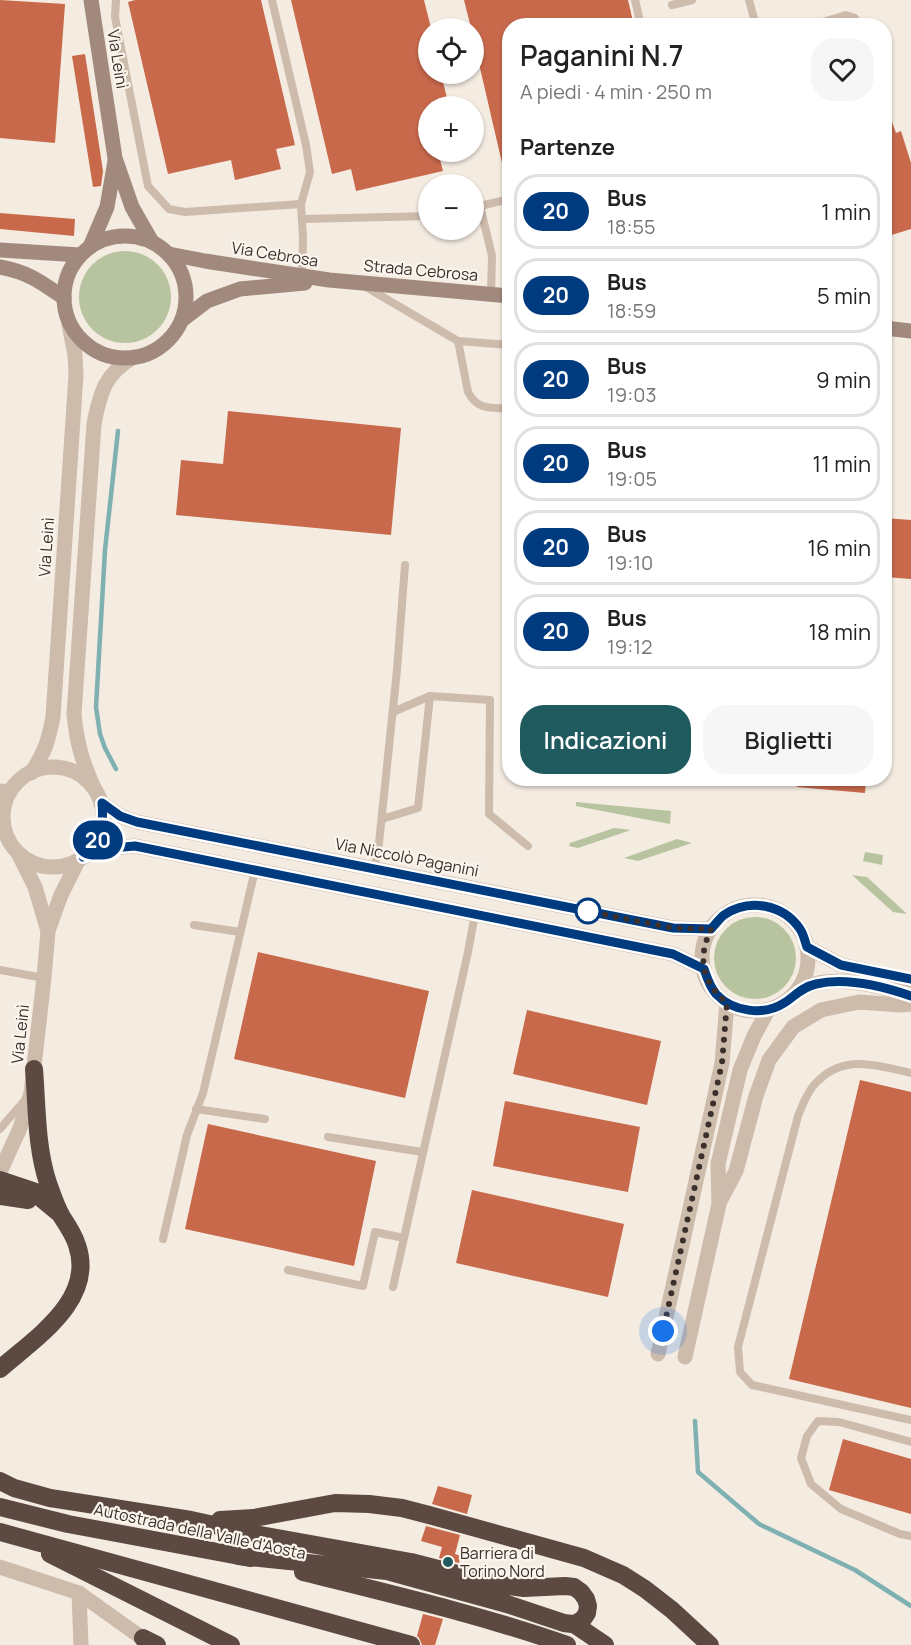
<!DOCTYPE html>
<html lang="it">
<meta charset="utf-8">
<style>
:root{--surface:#fff;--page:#f6f6f6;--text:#222;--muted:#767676;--line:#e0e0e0;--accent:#1f5a5e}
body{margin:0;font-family:Manrope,sans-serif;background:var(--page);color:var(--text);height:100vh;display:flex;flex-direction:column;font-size:22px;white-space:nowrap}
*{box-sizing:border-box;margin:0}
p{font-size:20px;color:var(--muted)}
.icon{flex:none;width:33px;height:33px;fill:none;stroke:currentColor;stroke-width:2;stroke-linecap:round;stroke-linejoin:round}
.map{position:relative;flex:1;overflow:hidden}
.side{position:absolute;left:502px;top:18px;width:390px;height:768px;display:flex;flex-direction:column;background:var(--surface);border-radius:24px;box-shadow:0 2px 4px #0004}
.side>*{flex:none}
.badge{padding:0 12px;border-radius:20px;font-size:21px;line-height:39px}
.fabs{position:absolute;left:418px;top:18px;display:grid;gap:12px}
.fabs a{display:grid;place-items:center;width:66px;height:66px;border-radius:50%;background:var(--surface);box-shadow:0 2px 4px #0004;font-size:30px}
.you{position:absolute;width:30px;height:30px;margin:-15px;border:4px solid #fff;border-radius:50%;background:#1a73e8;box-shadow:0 0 0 9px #1a73e833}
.map>.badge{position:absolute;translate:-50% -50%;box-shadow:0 0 0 3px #fff}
h2{padding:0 18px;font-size:22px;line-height:54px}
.round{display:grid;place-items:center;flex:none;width:63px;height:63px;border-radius:24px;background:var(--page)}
.headline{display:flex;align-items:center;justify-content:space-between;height:102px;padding:0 18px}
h1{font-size:28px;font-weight:600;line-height:45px}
.primary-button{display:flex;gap:12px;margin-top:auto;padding:12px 18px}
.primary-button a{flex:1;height:69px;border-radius:24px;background:var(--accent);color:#fff;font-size:24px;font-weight:600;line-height:69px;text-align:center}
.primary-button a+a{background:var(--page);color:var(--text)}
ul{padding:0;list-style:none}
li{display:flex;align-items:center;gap:18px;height:75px;margin:0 12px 9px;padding:0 6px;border:3px solid var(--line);border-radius:24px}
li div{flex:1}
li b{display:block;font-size:22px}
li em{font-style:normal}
li .badge{min-width:66px;font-weight:700;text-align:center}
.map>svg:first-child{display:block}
.green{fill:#b8c4a0}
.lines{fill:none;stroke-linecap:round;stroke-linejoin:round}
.stream{stroke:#7fb0b2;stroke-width:4.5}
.building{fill:#c8694b}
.service{stroke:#cdbbac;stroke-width:8}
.minor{stroke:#cdbbac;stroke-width:15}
.tertiary{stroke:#cdbbac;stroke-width:15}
.secondary{stroke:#a18a7d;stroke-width:15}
.motorway{stroke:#5c4a42;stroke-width:18}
.line-casing{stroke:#fff;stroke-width:14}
.line{stroke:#003b80;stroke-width:9}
.walk{stroke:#3b302b;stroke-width:6;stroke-dasharray:0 10.8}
.stop-dot{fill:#fff;stroke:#003b80;stroke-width:3}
.poi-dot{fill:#1f5a5e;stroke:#fbf5ee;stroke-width:2}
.labels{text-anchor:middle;stroke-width:4.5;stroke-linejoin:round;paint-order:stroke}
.street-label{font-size:16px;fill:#3b302b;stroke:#fbf5ee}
.poi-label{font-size:16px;fill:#3b302b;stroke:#fbf5ee;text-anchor:start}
</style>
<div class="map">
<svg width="911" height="1645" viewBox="0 0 911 1645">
<rect width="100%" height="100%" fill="#f4ebe1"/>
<g class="green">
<circle cx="125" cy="297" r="46"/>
<polygon points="576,802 671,811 670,824 576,806"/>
<polygon points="614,828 631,830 578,848 569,846 570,843"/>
<polygon points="677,839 692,843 638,861 624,858"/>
<polygon points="865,852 883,855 882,865 863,861"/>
<polygon points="852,875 867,877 907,914 893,912"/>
<circle cx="755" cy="958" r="41"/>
</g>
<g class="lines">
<g class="stream">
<polyline points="116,769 105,748 100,734 96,707 105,550 118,431"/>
<polyline points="695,1421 698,1472 759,1524 855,1570 911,1606"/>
</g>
</g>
<g class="building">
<polygon points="0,0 65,4 55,143 0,138"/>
<polygon points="135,0 261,0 295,145 276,149 281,169 235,180 231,160 168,174 128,2"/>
<polygon points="291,0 424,0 431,28 429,28 429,74 441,74 449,106 429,106 429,152 438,152 443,171 356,191 351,169 332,174"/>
<polygon points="464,0 628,0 634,26 510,26 510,175 505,176 474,42 474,28 471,28"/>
<polygon points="85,54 103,171 101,186 93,187 72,56"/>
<polygon points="885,108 887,108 896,133 901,131 911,163 911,229 885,237"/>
<polygon points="0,213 75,219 74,236 0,229"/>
<polygon points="228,411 401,428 391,535 176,515 181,460 223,464"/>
<polygon points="885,518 911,520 911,579 885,577"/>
<polygon points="797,778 866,778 865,793 797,787"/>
<polygon points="258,952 429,991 405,1098 234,1059"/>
<polygon points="527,1010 661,1041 647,1105 513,1074"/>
<polygon points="860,1080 911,1092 911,1408 789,1379"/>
<polygon points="505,1101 640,1127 628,1192 493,1166"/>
<polygon points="208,1124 376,1161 354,1266 185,1229"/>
<polygon points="472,1190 624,1224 608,1297 456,1263"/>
<polygon points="843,1439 911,1459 911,1514 829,1490"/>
<polygon points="438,1486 472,1495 467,1514 432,1504"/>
<polygon points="426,1526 460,1535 455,1554 461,1556 459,1563 439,1558 442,1547 421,1541"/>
<polygon points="423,1614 443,1619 435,1645 422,1645 419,1638 417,1636"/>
</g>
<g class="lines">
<g class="service">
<polyline points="116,0 115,17 148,186 169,209 185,212 301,204 303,238 302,276"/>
<polyline points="272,0 306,145 310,172 301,204"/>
<polyline points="635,0 641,26"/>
<polyline points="749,0 756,26"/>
<polyline points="672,5 692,0"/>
<polyline points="809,26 846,15 855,18 859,26"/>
<polyline points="480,206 510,199"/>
<polyline points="474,208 480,206 492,256 491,294"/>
<polyline points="302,219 429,216"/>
<path d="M 366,287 L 458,341 L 468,392 C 478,411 491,407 510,409"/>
<polyline points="458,341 510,345"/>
<polyline points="393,712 430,696"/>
<polyline points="382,819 418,808 430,696 490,700 489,814 528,846"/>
<polyline points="374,869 379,843 397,670 405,565"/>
<polyline points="194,925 240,932"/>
<polyline points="0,970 44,978"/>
<path d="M 911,1073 C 879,1066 846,1054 819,1080 C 809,1088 803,1104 798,1116 L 738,1347 L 740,1372 L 752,1385 L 911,1420"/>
<polyline points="196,1109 265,1119"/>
<polyline points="0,1129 25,1100"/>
<polyline points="328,1137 422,1152"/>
<polyline points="163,1239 187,1135 203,1093 255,870"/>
<polyline points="288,1270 363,1286 375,1232 404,1238"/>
<polyline points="393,1287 468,952 475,914"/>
<polyline points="911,1442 839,1422 818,1421 807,1436 801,1458 811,1484 841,1509 900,1534 911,1536"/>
</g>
<g class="minor">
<polyline points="0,791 10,792"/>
<polyline points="0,823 3,824"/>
<polyline points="720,1201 736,1171 756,1096 769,1060 793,1027 821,1010 859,1002 901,1005 911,1004"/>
<polyline points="658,1354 722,1063 727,1003"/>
<polyline points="685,1357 719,1204 718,1164 740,1070 754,1036 768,1010"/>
</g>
<g class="tertiary">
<circle cx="53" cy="817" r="50"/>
<path d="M 31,773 C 45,752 48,742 53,717 L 76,375 L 75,355 L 68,319"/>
<path d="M 94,788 C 82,761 77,744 74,714 L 94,424 C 100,393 105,373 134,357"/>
<polyline points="102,803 120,816 137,822 673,928 711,929"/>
<polyline points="19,855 35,887 48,931"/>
<polyline points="83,857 112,848 135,846 673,954 704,969"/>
<circle cx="755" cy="958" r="53"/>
<polyline points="807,947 841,965 911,980"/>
<path d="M 797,992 C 802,989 808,986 814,984 C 843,976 884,987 911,996"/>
<polyline points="0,1172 20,1128 31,1093 44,978 48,931 61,895 78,861"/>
<polyline points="0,1567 79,1593 152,1645"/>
<polyline points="79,1593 81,1645"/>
</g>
<g class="secondary">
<polyline points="91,0 115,158 132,207 152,242"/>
<circle cx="125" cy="297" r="61"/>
<polyline points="90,247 107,207 115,161"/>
<polyline points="0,250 80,255"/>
<polyline points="169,254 205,261 329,280 510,296"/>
<path d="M 0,267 C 28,272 41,282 64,298"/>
<polyline points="182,320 207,301 240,289 305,283"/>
<polyline points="885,328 911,331"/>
</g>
<g class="motorway">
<polyline points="0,1180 36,1192 42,1199 59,1213"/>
<polyline points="0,1196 28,1200"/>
<path d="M 0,1369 C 35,1338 96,1300 77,1245 C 74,1235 68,1226 62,1217 C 56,1207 52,1194 48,1183 C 36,1147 37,1106 34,1069"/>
<polyline points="0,1481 14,1488 50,1498 191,1520 255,1534 411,1562 500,1585 524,1588 565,1586 574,1587 581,1592 586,1599 588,1606 587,1613 583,1619 577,1623 572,1624 564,1623 507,1604 387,1571 239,1556"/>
<polyline points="0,1507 68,1524 250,1558"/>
<polyline points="220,1520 254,1518 335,1503 369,1504 402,1508 429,1515 584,1558 623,1575 645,1589 672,1610 710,1645"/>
<polyline points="0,1532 411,1645"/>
<polyline points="50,1554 231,1645"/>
<path d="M 303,1572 C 391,1594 481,1615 567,1645"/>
<polyline points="574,1624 605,1645"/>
<polyline points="143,1638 157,1645"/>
</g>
</g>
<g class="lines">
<defs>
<path id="line" d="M 911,979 L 841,965 L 807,947 C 805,942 804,935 800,929 C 783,904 749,898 724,915 C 719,919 715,925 711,929 L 673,928 L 137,822 L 120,816 L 102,803 C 104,826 101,842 83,857 L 112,848 L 135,846 L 673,954 L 704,969 C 707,978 710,987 716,994 C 733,1012 764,1016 784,1003 C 795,996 802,987 816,984 C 846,977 882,986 911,996"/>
</defs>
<use href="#line" class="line-casing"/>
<use href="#line" class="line"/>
<path class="walk" d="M 588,911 L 586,911 L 673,928 L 711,929 C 697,959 702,982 727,1003 L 722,1063 L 663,1331"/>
</g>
<circle class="stop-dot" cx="588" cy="911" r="12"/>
<circle class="poi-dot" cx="448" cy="1562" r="6"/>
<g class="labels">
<g class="street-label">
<text transform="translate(118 59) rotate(81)" y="6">Via Leinì</text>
<text transform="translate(275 254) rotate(9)" y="6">Via Cebrosa</text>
<text transform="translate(421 270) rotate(5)" y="6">Strada Cebrosa</text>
<text transform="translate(46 547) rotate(-86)" y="6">Via Leinì</text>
<text transform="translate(407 857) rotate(11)" y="6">Via Niccolò Paganini</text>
<text transform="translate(20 1034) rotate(-84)" y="6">Via Leinì</text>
<text transform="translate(200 1531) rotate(12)" y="6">Autostrada della Valle d'Aosta</text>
</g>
<g class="poi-label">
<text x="460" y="1559">Barriera di<tspan x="460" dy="18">Torino Nord</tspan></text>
</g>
</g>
</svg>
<div class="fabs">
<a><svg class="icon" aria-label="locate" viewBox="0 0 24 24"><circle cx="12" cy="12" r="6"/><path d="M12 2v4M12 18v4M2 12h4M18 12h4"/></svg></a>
<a>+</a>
<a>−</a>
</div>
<div class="you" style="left:663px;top:1331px"></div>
<b class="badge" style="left:98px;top:840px;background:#003b80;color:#fff">20</b>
<section class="side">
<div class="headline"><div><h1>Paganini N.7</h1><p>A piedi · 4 min · 250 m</p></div><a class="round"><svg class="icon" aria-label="heart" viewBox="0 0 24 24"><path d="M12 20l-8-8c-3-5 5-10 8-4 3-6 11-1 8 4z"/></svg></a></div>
<h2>Partenze</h2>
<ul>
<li><span class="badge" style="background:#003b80;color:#fff">20</span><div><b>Bus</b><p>18:55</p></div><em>1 min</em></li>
<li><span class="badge" style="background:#003b80;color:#fff">20</span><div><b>Bus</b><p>18:59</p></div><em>5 min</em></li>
<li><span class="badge" style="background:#003b80;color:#fff">20</span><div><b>Bus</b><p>19:03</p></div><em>9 min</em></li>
<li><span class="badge" style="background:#003b80;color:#fff">20</span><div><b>Bus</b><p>19:05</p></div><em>11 min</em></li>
<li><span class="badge" style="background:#003b80;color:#fff">20</span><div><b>Bus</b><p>19:10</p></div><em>16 min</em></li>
<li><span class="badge" style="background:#003b80;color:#fff">20</span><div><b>Bus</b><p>19:12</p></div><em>18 min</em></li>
</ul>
<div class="primary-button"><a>Indicazioni</a><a>Biglietti</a></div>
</section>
</div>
